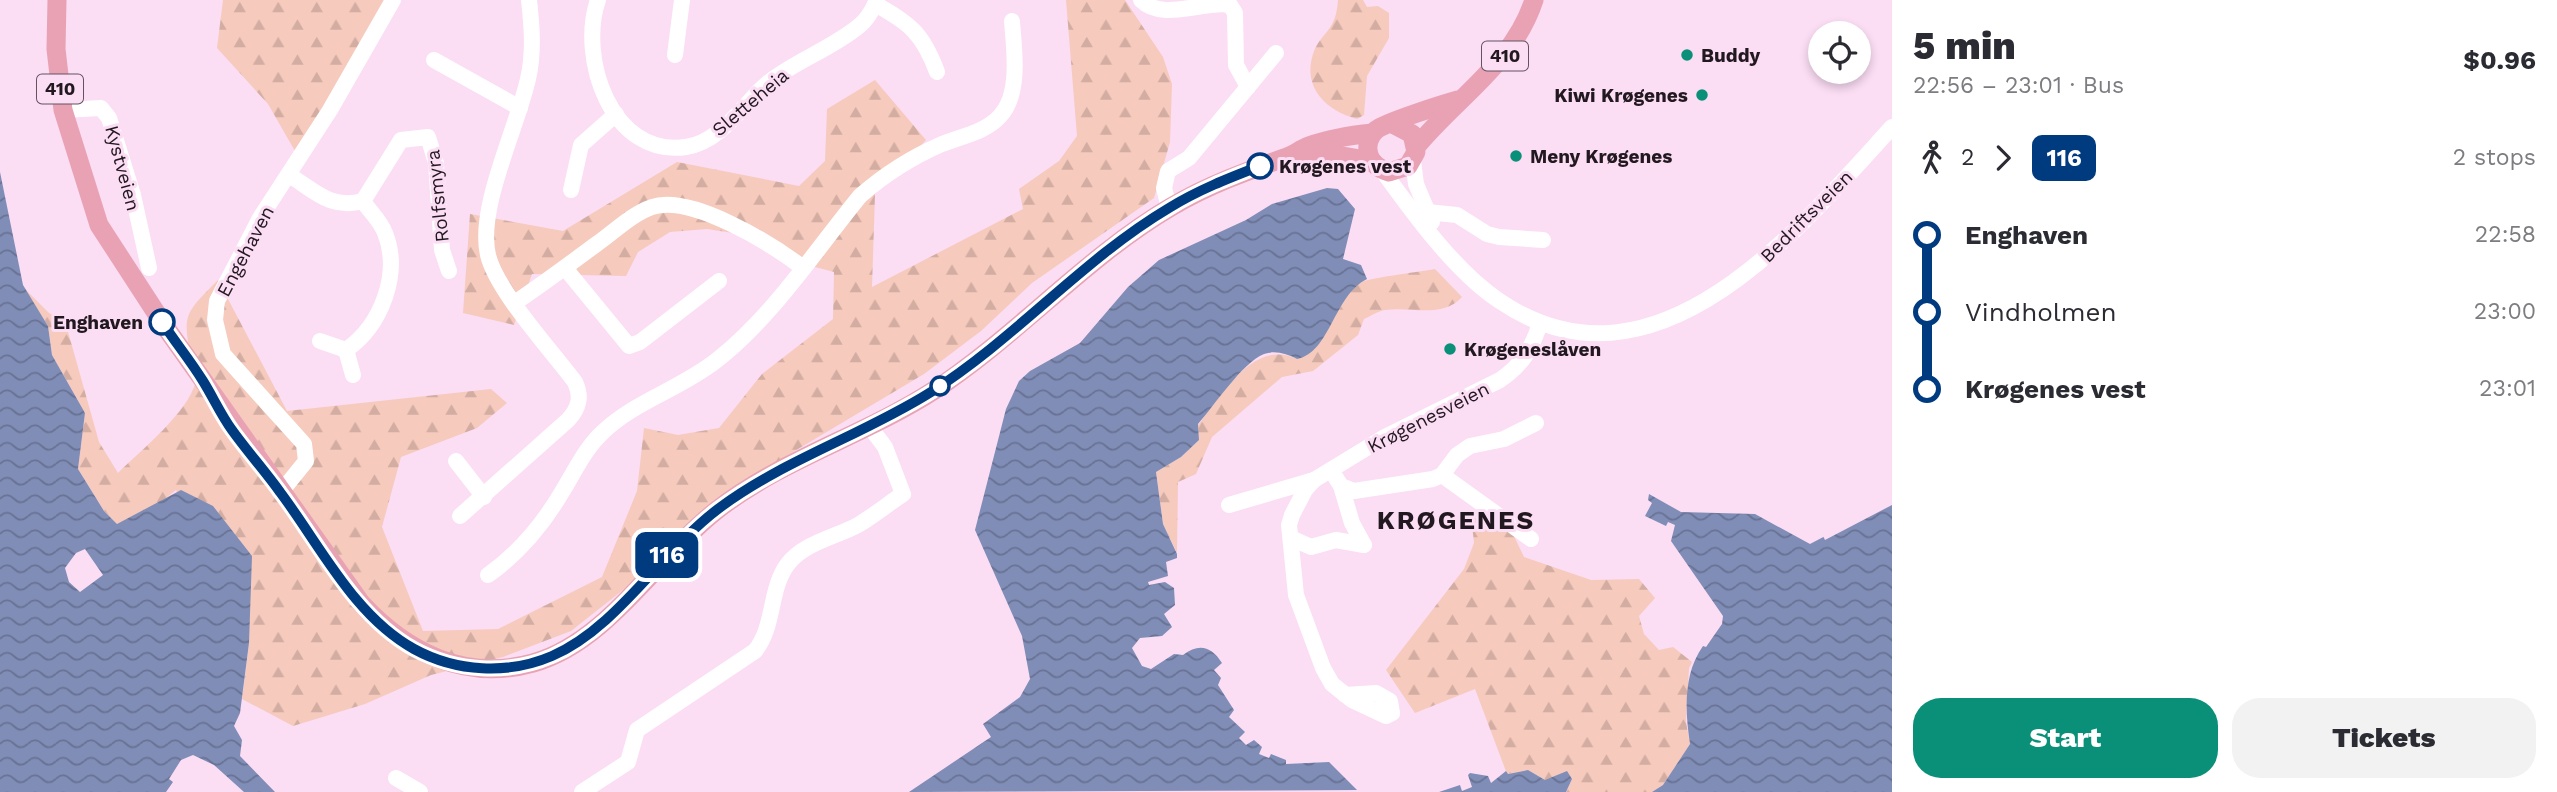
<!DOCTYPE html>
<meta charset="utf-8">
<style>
:root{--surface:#fff;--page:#f2f2f3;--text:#2b2b33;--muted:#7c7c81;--accent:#0a9078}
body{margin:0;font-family:"Work Sans",sans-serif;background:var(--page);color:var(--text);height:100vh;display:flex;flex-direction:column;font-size:26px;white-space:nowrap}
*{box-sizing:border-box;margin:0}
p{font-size:23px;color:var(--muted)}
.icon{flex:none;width:38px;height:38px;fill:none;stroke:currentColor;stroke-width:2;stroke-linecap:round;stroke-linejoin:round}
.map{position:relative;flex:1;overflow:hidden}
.side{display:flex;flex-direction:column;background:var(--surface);width:665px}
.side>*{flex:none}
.badge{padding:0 14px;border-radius:10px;font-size:24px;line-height:46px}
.controls{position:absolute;left:1808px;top:21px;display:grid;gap:14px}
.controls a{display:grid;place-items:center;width:63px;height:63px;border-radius:50%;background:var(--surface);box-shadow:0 4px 10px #0003;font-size:35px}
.map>.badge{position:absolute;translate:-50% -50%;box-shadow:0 0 0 4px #fff}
.legs{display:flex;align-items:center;gap:10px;height:77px;padding:0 21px;font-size:23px}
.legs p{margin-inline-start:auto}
.summary{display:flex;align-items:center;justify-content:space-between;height:119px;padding:0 21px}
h1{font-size:38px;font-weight:800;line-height:52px}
.cta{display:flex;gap:14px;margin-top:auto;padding:14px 21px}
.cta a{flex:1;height:80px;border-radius:28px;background:var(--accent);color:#fff;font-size:28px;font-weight:800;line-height:80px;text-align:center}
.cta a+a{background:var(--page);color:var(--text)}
ul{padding:0 21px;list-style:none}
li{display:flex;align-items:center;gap:24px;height:77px;font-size:26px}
li i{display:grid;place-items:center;width:10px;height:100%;margin:0 9px;background:currentColor}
li i::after{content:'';width:18px;height:18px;margin:-9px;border:5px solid;border-radius:50%;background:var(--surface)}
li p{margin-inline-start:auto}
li:first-child i{background:linear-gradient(#0000 50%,currentColor 0)}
li:last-child i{background:linear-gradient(currentColor 50%,#0000 0)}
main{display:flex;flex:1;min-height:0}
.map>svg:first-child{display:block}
.forest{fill:url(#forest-firs)}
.water{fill:url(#water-waves);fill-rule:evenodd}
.pier{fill:#fbddf4}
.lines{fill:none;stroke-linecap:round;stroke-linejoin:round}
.minor{stroke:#fff;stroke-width:16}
.major{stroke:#e8a2b4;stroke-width:19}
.line-1-casing{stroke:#fff;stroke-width:16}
.line-1{stroke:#003b80;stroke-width:10}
.poi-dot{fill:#0a9078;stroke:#fbddf4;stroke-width:2.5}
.stop-1-dot{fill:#fff;stroke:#003b80;stroke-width:3.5}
.labels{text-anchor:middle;stroke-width:6;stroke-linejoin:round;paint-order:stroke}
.shield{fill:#fbddf4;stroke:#635360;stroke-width:2}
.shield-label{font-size:18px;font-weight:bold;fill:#221820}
.poi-label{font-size:19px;font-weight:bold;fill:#221820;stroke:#fbddf4;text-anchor:start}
.street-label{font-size:19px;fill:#221820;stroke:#fbddf4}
.stop-label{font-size:19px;font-weight:bold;fill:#221820;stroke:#fbddf4;text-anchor:start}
.district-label{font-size:26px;font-weight:bold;letter-spacing:2px;fill:#221820;stroke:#fbddf4}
</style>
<main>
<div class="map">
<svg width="1892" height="792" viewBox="0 0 1892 792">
<defs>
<pattern id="forest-firs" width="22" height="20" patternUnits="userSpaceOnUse" patternTransform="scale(1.75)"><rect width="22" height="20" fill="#f6cabd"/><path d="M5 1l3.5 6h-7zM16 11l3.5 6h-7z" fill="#d3ada2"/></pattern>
<pattern id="water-waves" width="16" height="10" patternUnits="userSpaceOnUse" patternTransform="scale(1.75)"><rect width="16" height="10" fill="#808db6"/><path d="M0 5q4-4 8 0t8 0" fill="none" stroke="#687294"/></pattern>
</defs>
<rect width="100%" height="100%" fill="#fbddf4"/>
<g class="forest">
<polygon points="223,0 394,0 295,151 268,104 217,48"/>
<path d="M 1066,0 L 1125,0 L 1163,57 L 1172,84 L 1170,142 L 1154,198 L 1032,283 L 981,331 L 924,374 L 736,486 L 628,586 L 571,631 L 503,657 L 431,675 L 365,704 L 293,726 L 242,699 L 249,643 L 176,490 L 156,506 L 117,524 L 104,511 L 78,469 L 85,413 L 52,355 L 48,326 L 25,289 L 49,313 L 65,321 L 99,442 L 118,473 C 141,450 188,413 196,381 C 197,375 194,366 192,360 C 181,313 186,313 218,280 L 287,411 L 491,389 L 507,403 L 477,428 L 401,457 L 382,527 L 423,631 L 498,629 L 602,577 L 637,491 L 644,428 L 678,435 L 719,428 L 762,374 L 833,319 L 834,272 L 781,258 L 753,236 L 707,229 L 670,232 L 638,252 L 626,276 L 532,274 L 514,325 L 463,313 L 470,214 L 563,231 L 677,162 L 799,186 L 825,161 L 827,109 L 875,80 L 926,140 L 875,194 L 872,287 L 1023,209 L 1019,189 L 1059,161 L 1077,136 Z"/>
<path d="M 1338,0 L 1363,0 L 1367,7 L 1378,6 L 1389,13 L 1389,38 L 1367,76 L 1364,115 L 1357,119 C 1327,111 1302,88 1313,54 C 1321,31 1336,33 1338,0 Z"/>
<path d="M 1435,269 L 1462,297 C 1442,319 1411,306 1385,310 C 1378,311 1371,316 1364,319 L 1358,335 L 1313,371 L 1282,377 L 1212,437 L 1196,474 L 1178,482 L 1177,553 L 1163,524 L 1156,472 L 1181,457 L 1199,440 L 1198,425 C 1222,395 1253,338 1297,359 L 1356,284 C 1371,277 1414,273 1435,269 Z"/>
<polygon points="1477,508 1514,536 1524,557 1591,580 1639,579 1655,598 1639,616 1644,634 1659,650 1673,647 1692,662 1689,668 1686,722 1690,744 1663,785 1652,792 1566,792 1572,779 1545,780 1528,770 1507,774 1475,689 1415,713 1386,670 1464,569 1474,543 1471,515"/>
</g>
<g class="water">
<path d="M 0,172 L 23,285 L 48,326 L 52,355 L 85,413 L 78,469 L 104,511 L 117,524 L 181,490 L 213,506 L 252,556 L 249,643 L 240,713 L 234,726 L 242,740 L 240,756 L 275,792 L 244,792 L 214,765 L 193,755 L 181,760 L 169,779 L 173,782 L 166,792 L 0,792 ZM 85,549 L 103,575 L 80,592 L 69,582 L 65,568 L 76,553 Z"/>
<path d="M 1327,188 L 1338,189 L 1355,209 L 1343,259 L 1361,265 L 1367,279 C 1333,296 1331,352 1297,359 C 1287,354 1275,350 1264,354 C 1242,363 1214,406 1198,424 L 1199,440 L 1181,457 L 1156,472 L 1163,524 L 1177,554 L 1177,558 L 1166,562 L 1168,576 L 1148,582 L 1149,585 L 1165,582 L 1174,588 L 1175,605 L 1164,614 L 1172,627 L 1162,636 L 1140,638 L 1132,648 L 1142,666 L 1151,669 L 1174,654 L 1183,655 C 1199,643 1211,646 1222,663 L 1214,670 L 1221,678 L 1218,685 L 1234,710 L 1229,717 L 1245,732 L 1239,738 L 1246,745 L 1254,740 L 1262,747 L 1259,754 L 1269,758 L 1271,754 L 1286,760 L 1286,764 L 1329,762 L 1357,790 L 909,792 L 991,737 L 983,724 L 1020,697 L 1030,679 L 1022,636 L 975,530 L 1006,409 L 1019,381 L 1030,371 L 1080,343 L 1128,287 L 1159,260 L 1246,220 L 1272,204 Z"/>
<path d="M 1649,494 L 1681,512 L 1755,514 L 1810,544 L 1892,501 L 1892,792 L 1652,792 L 1663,785 L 1690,744 C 1685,711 1683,674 1703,646 L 1706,647 L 1722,624 L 1723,616 L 1671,541 L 1675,525 L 1668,522 L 1666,526 L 1645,516 L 1652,503 L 1648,500 Z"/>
<polygon points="1528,770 1545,780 1567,771 1572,779 1566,792 1439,792 1460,785 1462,791 1472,787 1468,775 1470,773 1488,776 1491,783 1506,771 1508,774"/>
</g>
<polygon class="pier" points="1892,500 1892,505 1825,540 1823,536"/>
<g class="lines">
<g class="minor">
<path d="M 598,0 C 578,57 611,158 686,147 C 721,142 744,103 769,82 C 797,60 831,49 859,26 C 867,20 873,9 877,0"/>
<path d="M 1141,0 C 1162,22 1205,0 1230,5 L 1235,13 L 1236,65 L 1248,87"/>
<path d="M 875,4 C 910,23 923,34 937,72"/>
<polyline points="675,55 682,0"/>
<polyline points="434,60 520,108"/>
<polyline points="63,110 101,108 109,118 133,195 149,268"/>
<polyline points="1413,161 1416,184 1432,222"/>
<path d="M 1382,170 C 1413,213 1454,270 1498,300 C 1654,407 1797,231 1892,127"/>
<path d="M 289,175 C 314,190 330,210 363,201 C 370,212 380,220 385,233 C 401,273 382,325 346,350 L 320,341"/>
<polyline points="571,190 581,145 616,114"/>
<polyline points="363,201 401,140 428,137 436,163 442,250 449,271"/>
<polyline points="1169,208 1164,188 1168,171 1189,158 1276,53"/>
<polyline points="1427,212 1457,215 1487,234 1499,237 1543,240"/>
<polyline points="565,268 629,346 640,342 719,281"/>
<path d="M 516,302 C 544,283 571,263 598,243 C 615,231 632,214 652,207 C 691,194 770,243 802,267"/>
<polyline points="346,350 353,375"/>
<polyline points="456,461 484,497"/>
<polyline points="1331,470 1341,486 1354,491 1433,479 1442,475 1457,455 1470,446 1504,439 1536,423"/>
<polyline points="1442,475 1531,539"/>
<polyline points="1341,486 1352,523 1364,545"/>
<polyline points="281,492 306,461 304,444 223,354 215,320 217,301 260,218 330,110 393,0"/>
<polyline points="1229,505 1314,480"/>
<path d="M 460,516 L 568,420 C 579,408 582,397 575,382 C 551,350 496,290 488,255 C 477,208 517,128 528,79 C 534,53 532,27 529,0"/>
<polyline points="1291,538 1311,547 1336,540 1364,545"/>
<path d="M 488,575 C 519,553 542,526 562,492 C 575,471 585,448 604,431 C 636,401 682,388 717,360 C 773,316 815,251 860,196 C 885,174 912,157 942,144 C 962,136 986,132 1000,116 C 1021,94 1014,49 1012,21"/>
<path d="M 1345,695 L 1376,693 L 1390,701 L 1392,713 L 1386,716 L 1352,700 L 1332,684 L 1323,668 L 1296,595 L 1289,525 L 1292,515 L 1305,490 L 1314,480 L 1383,438 L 1500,380 C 1522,365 1532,349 1540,323"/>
<polyline points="396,778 420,792"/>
<path d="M 582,792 L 628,762 L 637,730 L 755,651 C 775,626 769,590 787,565 C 803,543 836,537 858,525 C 873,516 888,504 903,494 L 885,447 L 870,427"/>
</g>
<g class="major">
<path d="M 57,0 L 56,49 L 63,110 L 99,225 L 166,328 L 361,603 C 406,652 465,682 533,663 C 608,642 657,557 717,510 C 782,459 863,436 933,391 C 1016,337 1087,256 1171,207 C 1208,185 1247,171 1287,157 C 1295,154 1301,149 1309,146 C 1328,139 1353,135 1373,133"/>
<path d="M 1393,124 L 1412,134 L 1416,152 L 1408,166 L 1389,172 C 1380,169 1372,165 1369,155 C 1366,146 1369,136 1376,130 C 1386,122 1444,104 1458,100"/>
<path d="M 1416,147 C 1457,97 1513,64 1534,0"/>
<polyline points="1307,155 1331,154 1372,161"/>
</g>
</g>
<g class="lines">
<defs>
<path id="line-1" d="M 162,322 C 175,342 190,360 203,381 C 213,397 221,415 232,430 C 247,451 265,471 280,492 C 320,545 354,616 414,649 C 456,672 508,675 552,656 C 617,628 661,552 718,509 C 783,460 863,435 931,392 C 1016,338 1083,259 1169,208 C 1198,190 1229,178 1260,166"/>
</defs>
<use href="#line-1" class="line-1-casing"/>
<use href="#line-1" class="line-1"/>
</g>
<g class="poi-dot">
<circle cx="1687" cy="55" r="7"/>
<circle cx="1702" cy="95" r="7"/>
<circle cx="1516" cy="156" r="7"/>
<circle cx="1450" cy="349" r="7"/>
</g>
<g class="stop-1-dot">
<circle cx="1260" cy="166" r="12"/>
<circle cx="162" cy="322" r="12"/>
<circle cx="940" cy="386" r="9"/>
</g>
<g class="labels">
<g class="shield">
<rect x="1482" y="41.5" width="46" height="29" rx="5"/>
<rect x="37" y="74.5" width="46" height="29" rx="5"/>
</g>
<g class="shield-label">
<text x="1505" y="62">410</text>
<text x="60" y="95">410</text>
</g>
<g class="poi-label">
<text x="1701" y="62">Buddy</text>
<text x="1688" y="102" text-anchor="end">Kiwi Krøgenes</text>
<text x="1530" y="163">Meny Krøgenes</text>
<text x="1464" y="356">Krøgeneslåven</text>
</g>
<g class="street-label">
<text transform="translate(750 102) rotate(-40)" y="7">Sletteheia</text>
<text transform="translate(123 168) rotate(75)" y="7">Kystveien</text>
<text transform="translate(437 196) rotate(-96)" y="7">Rolfsmyra</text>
<text transform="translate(1806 216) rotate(-45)" y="7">Bedriftsveien</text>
<text transform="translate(245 251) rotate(-62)" y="7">Engehaven</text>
<text transform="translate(1428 417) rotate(-27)" y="7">Krøgenesveien</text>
</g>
<g class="stop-label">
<text x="1279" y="173">Krøgenes vest</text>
<text x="143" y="329" text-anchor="end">Enghaven</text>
</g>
<g class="district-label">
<text x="1456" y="529">KRØGENES</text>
</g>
</g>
</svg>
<div class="controls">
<a><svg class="icon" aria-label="locate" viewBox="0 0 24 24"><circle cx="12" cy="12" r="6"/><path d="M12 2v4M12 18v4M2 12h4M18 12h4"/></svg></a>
</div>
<b class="badge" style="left:667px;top:555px;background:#003b80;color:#fff">116</b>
</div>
<section class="side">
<div class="summary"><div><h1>5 min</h1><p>22:56 – 23:01 · Bus</p></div><b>$0.96</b></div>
<div class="legs"><svg class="icon" aria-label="walk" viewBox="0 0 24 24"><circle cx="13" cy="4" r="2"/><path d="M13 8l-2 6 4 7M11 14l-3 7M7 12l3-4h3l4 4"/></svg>2<svg class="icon" aria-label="forward" viewBox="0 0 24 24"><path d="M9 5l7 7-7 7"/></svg><b class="badge" style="background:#003b80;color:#fff">116</b><p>2 stops</p></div>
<ul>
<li><i style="color:#003b80"></i><b>Enghaven</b><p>22:58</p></li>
<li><i style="color:#003b80"></i><span>Vindholmen</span><p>23:00</p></li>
<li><i style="color:#003b80"></i><b>Krøgenes vest</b><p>23:01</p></li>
</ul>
<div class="cta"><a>Start</a><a>Tickets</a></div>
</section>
</main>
